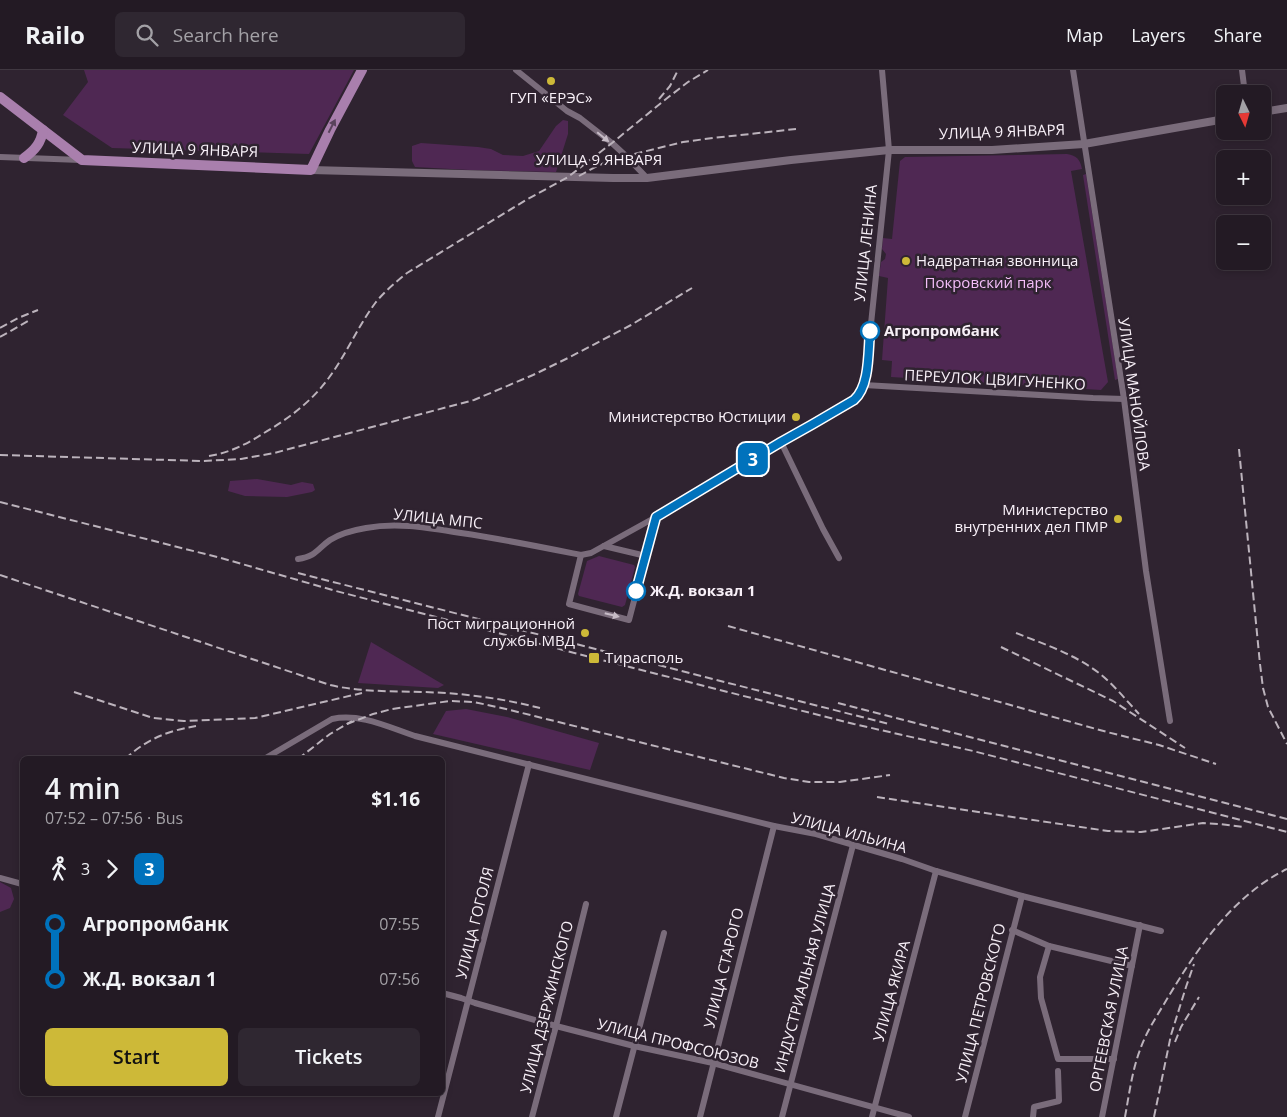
<!DOCTYPE html>
<meta charset="utf-8">
<style>
:root{--surface:#231a24;--page:#2f2731;--text:#f1f3f6;--muted:#a3a1a6;--line:#403841;--accent:#cdb938}
body{margin:0;font-family:"Open Sans",sans-serif;background:var(--page);color:var(--text);height:100vh;display:flex;flex-direction:column;font-size:19px;white-space:nowrap}
*{box-sizing:border-box;margin:0}
p{font-size:16px;color:var(--muted)}
.icon{flex:none;width:28px;height:28px;fill:none;stroke:currentColor;stroke-width:2;stroke-linecap:round;stroke-linejoin:round}
.map{position:relative;flex:1;overflow:hidden}
.drawer{position:absolute;left:20px;top:686px;width:425px;height:340px;display:flex;flex-direction:column;background:var(--surface);border-radius:8px;box-shadow:0 2px 8px #0003,0 0 0 1px var(--line)}
.drawer>*{flex:none}
.badge{padding:0 10px;border-radius:8px;font-size:18px;line-height:32px}
.needle{width:32px;rotate:175deg}
.fabs{position:absolute;left:1216px;top:15px;display:grid;gap:10px}
.fabs a{display:grid;place-items:center;width:55px;height:55px;border-radius:8px;background:var(--surface);box-shadow:0 2px 8px #0003,0 0 0 1px var(--line);font-size:25px}
.map>.badge{position:absolute;translate:-50% -50%;box-shadow:0 0 0 2px #fff}
.legs{display:flex;align-items:center;gap:8px;height:55px;padding:0 25px;font-size:16px}
.legs p{margin-inline-start:auto}
.summary{display:flex;align-items:center;justify-content:space-between;height:85px;padding:0 25px}
h1{font-size:28px;font-weight:600;line-height:38px}
.primary-button{display:flex;gap:10px;margin-top:auto;padding:10px 25px}
.primary-button a{flex:1;height:58px;border-radius:8px;background:var(--accent);color:#111;font-size:20px;font-weight:600;line-height:58px;text-align:center}
.primary-button a+a{background:var(--page);color:var(--text)}
ul{padding:0 25px;list-style:none}
li{display:flex;align-items:center;gap:18px;height:55px;font-size:19px}
li i{display:grid;place-items:center;width:8px;height:100%;margin:0 6px;background:currentColor}
li i::after{content:'';width:12px;height:12px;margin:-6px;border:4px solid;border-radius:50%;background:var(--surface)}
li p{margin-inline-start:auto}
li:first-child i{background:linear-gradient(#0000 50%,currentColor 0)}
li:last-child i{background:linear-gradient(currentColor 50%,#0000 0)}
header{display:flex;align-items:center;gap:30px;box-sizing:border-box;height:70px;padding:0 25px;background:var(--surface);border-bottom:1px solid var(--line)}
header strong{font-size:24px}
nav{display:flex;gap:28px;margin-inline-start:auto;font-size:18px}
.search{width:350px;height:45px;background:var(--page);display:flex;align-items:center;gap:12px;box-sizing:border-box;padding:0 18px;border-radius:8px;color:var(--muted);font-size:19px}
.map>svg:first-child{display:block}
.green{fill:#4f2853}
.lines{fill:none;stroke-linecap:round;stroke-linejoin:round}
.minor{stroke:#7a6c7b;stroke-width:6}
.tertiary{stroke:#7a6c7b;stroke-width:8}
.primary{stroke:#a97fad;stroke-width:10}
.rail{stroke:#bcb3bc;stroke-width:2;stroke-dasharray:8 4;stroke-linecap:butt}
.oneway{fill:#5a435c}
.oneway2{fill:#c6bbc6}
.line-1-casing{stroke:#fff;stroke-width:11}
.line-1{stroke:#0072bc;stroke-width:8}
.poi-dot{fill:#cdb938;stroke:#2f2330;stroke-width:2}
.stop-1-dot{fill:#fff;stroke:#0072bc;stroke-width:2.5}
.labels{text-anchor:middle;stroke-width:5;stroke-linejoin:round;paint-order:stroke}
.poi-label{font-size:15px;fill:#f8f0f8;stroke:#2f2330;text-anchor:end}
.street-label{font-size:15px;fill:#f8f0f8;stroke:#2f2330}
.park-label{font-size:15px;fill:#f4bef9;stroke:#2f2330}
.stop-label{font-size:15px;font-weight:bold;fill:#f8f0f8;stroke:#2f2330;text-anchor:start}
</style>
<header>
<strong>Railo</strong>
<div class="search"><svg class="icon" aria-label="search" viewBox="0 0 24 24"><circle cx="10" cy="10" r="6"/><path d="M15 15l6 6"/></svg>Search here</div>
<nav><a>Map</a><a>Layers</a><a>Share</a></nav>
</header>
<div class="map">
<svg width="1287" height="1047" viewBox="0 0 1287 1047">
<rect width="100%" height="100%" fill="#2f2330"/>
<g class="green">
<polygon points="84,0 354,0 309,84 112,78 63,45 88,12"/>
<polygon points="563,50 568,51 568,64 556,102 469,100 415,97 412,91 412,76 421,73 478,77 491,79 503,85 523,86 539,81 556,56"/>
<path d="M 1067,84 C 1077,86 1080,89 1082,99 L 1071,101 L 1108,312 L 1101,320 L 891,307 L 892,291 L 882,290 L 888,208 L 879,206 L 881,192 L 885,189 L 886,184 L 882,179 L 883,168 L 892,169 L 900,91 L 905,87 Z"/>
<polygon points="1086,104 1118,309 1115,310 1083,105"/>
<polygon points="257,409 291,415 302,412 313,414 315,420 312,422 287,427 245,426 228,421 230,411"/>
<polygon points="599,486 634,495 635,497 625,535 622,537 579,526 578,524 587,491"/>
<polygon points="371,572 444,615 438,618 358,613"/>
<polygon points="466,639 507,647 599,673 590,700 433,664 446,641"/>
<polygon points="0,812 11,818 14,829 10,838 0,842"/>
</g>
<g class="lines">
<g class="minor">
<polyline points="516,0 567,41 580,48 612,73 626,86 647,108"/>
<polyline points="1073,0 1124,329 1146,501 1170,651"/>
<polyline points="1242,0 1245,24"/>
<polyline points="0,87 81,90"/>
<polyline points="864,315 1093,328 1124,329"/>
<polyline points="781,372 823,459 839,488"/>
<polyline points="604,476 646,486"/>
<polyline points="581,485 569,534 629,550 656,447"/>
<path d="M 298,489 C 317,486 317,479 330,470 C 341,463 354,460 366,458 C 398,452 429,458 461,463 C 502,469 541,477 581,485 L 591,483 L 656,447 L 781,372 L 851,333 L 860,324 L 865,312 L 889,80 L 882,0"/>
<path d="M 264,689 L 332,649 C 360,643 388,657 415,666 L 774,756 L 816,764 L 902,789 L 936,801 L 1022,826 L 1161,861"/>
<polyline points="0,808 22,814"/>
<polyline points="1012,860 1049,876 1040,907 1041,928 1058,989 1114,989"/>
<polyline points="1049,876 1132,896"/>
<polyline points="442,923 461,928 475,933 556,956 634,976 713,993 909,1047"/>
<polyline points="438,1047 529,694"/>
<polyline points="532,1047 556,956 586,834"/>
<polyline points="616,1047 664,863"/>
<polyline points="700,1047 774,756"/>
<polyline points="782,1047 853,775"/>
<polyline points="872,1047 936,801"/>
<polyline points="965,1047 1022,826"/>
<polyline points="1033,1047 1034,1037 1059,1031 1058,1001"/>
<polyline points="1102,1047 1140,855"/>
</g>
<g class="tertiary">
<polyline points="1262,42 1287,38"/>
<polyline points="311,100 613,108 647,108 791,90 889,80 992,80 1084,74 1225,49"/>
</g>
<g class="primary">
<polyline points="0,27 82,90 311,100 330,60 362,0"/>
<path d="M 24,88 C 35,80 41,73 43,60"/>
</g>
<g class="rail">
<polyline points="659,29 670,16 678,0"/>
<polyline points="579,106 597,96 614,89 683,72 713,68 796,59"/>
<polyline points="0,258 18,248 38,240"/>
<polyline points="0,267 28,251"/>
<polyline points="1239,379 1260,594 1263,618 1268,637 1287,674"/>
<polyline points="0,385 202,391 241,389 274,383 474,330 533,305 570,287 631,255 692,218"/>
<path d="M 209,386 C 229,383 247,374 264,363 C 288,349 311,332 328,309 C 346,285 358,256 376,232 C 385,221 396,212 407,203 L 526,130 L 568,107 L 612,73 L 666,29 L 688,12 L 708,0"/>
<polyline points="0,432 221,488 336,521 594,588 854,654 973,681 1287,762"/>
<polyline points="298,503 889,654"/>
<path d="M 0,505 L 330,615 C 360,622 391,621 422,622 C 462,623 501,628 540,638"/>
<polyline points="728,556 1107,662 1159,675 1216,694"/>
<path d="M 1016,563 C 1044,574 1074,584 1099,603 C 1114,615 1126,630 1139,644"/>
<polyline points="1001,577 1113,631 1185,678"/>
<polyline points="74,622 153,648 184,651 255,648 362,623"/>
<polyline points="838,633 1287,749"/>
<polyline points="347,654 373,644 392,639 450,631 474,632 506,639 784,708 809,712 840,712 890,705"/>
<path d="M 125,689 C 147,669 167,661 196,656"/>
<polyline points="298,689 330,664 352,651"/>
<polyline points="877,727 1108,761 1141,762 1203,753 1219,754 1243,757"/>
<polyline points="1175,972 1181,957 1199,927"/>
<path d="M 1125,1047 C 1129,1025 1132,1001 1140,980 C 1146,962 1157,946 1167,929 C 1197,879 1232,826 1287,799"/>
<polyline points="1154,1047 1171,965 1186,917 1194,894"/>
</g>
</g>
<defs><path id="oneway-solid" d="M-6-.8H1V-3.2L6.5 0L1 3.2V.8H-6Z" transform="scale(1.25)"/></defs>
<use class="oneway" href="#oneway-solid" transform="translate(332 56) rotate(-63)"/>
<g class="oneway2">
<use href="#oneway-solid" transform="translate(603 67) rotate(39)"/>
<use href="#oneway-solid" transform="translate(612 545) rotate(14)"/>
</g>
<g class="lines">
<defs>
<path id="line-1" d="M 636,521 L 656,447 L 781,372 L 813,354 L 854,330 C 870,316 868,282 870,261"/>
</defs>
<use href="#line-1" class="line-1-casing"/>
<use href="#line-1" class="line-1"/>
</g>
<g class="poi-dot">
<circle cx="551" cy="11" r="5"/>
<circle cx="906" cy="191" r="5"/>
<circle cx="796" cy="347" r="5"/>
<circle cx="1118" cy="449" r="5"/>
<circle cx="585" cy="563" r="5"/>
<rect x="588" y="582" width="12" height="12" rx="2.5"/>
</g>
<g class="stop-1-dot">
<circle cx="870" cy="261" r="9"/>
<circle cx="636" cy="521" r="9"/>
</g>
<g class="labels">
<g class="poi-label">
<text x="551" y="33" text-anchor="middle">ГУП «ЕРЭС»</text>
<text x="916" y="196" text-anchor="start">Надвратная звонница</text>
<text x="786" y="352">Министерство Юстиции</text>
<text x="1108" y="445">Министерство<tspan x="1108" dy="17">внутренних дел ПМР</tspan></text>
<text x="575" y="559">Пост миграционной<tspan x="575" dy="17">службы МВД</tspan></text>
<text x="605" y="593" text-anchor="start">Тирасполь</text>
</g>
<g class="street-label">
<text transform="translate(1002 62) rotate(-2)" y="5">УЛИЦА 9 ЯНВАРЯ</text>
<text transform="translate(195 80) rotate(2)" y="5">УЛИЦА 9 ЯНВАРЯ</text>
<text x="599" y="95">УЛИЦА 9 ЯНВАРЯ</text>
<text transform="translate(866 173) rotate(-84)" y="5">УЛИЦА ЛЕНИНА</text>
<text transform="translate(995 310) rotate(3)" y="5">ПЕРЕУЛОК ЦВИГУНЕНКО</text>
<text transform="translate(1134 324) rotate(82)" y="5">УЛИЦА МАНОЙЛОВА</text>
<text transform="translate(438 449) rotate(6)" y="5">УЛИЦА МПС</text>
<text transform="translate(849 763) rotate(15)" y="5">УЛИЦА ИЛЬИНА</text>
<text transform="translate(475 853) rotate(-76)" y="5">УЛИЦА ГОГОЛЯ</text>
<text transform="translate(724 898) rotate(-76)" y="5">УЛИЦА СТАРОГО</text>
<text transform="translate(805 908) rotate(-75)" y="5">ИНДУСТРИАЛЬНАЯ УЛИЦА</text>
<text transform="translate(892 921) rotate(-75)" y="5">УЛИЦА ЯКИРА</text>
<text transform="translate(981 933) rotate(-76)" y="5">УЛИЦА ПЕТРОВСКОГО</text>
<text transform="translate(547 937) rotate(-76)" y="5">УЛИЦА ДЗЕРЖИНСКОГО</text>
<text transform="translate(1109 949) rotate(-79)" y="5">ОРГЕЕВСКАЯ УЛИЦА</text>
<text transform="translate(678 974) rotate(14)" y="5">УЛИЦА ПРОФСОЮЗОВ</text>
</g>
<g class="park-label">
<text x="988" y="218">Покровский парк</text>
</g>
<g class="stop-label">
<text x="884" y="266">Агропромбанк</text>
<text x="650" y="526">Ж.Д. вокзал 1</text>
</g>
</g>
</svg>
<div class="fabs">
<a><svg class="needle" viewBox="-14 -14 28 28"><path d="M0-13l5 13h-10z" fill="#e53935"/><path d="M0 13l5-13h-10z" fill="#a3a1a6"/></svg></a>
<a>+</a>
<a>−</a>
</div>
<b class="badge" style="left:753px;top:389px;background:#0072bc;color:#fff">3</b>
<section class="drawer">
<div class="summary"><div><h1>4 min</h1><p>07:52 – 07:56 · Bus</p></div><b>$1.16</b></div>
<div class="legs"><svg class="icon" aria-label="walk" viewBox="0 0 24 24"><circle cx="13" cy="4" r="2"/><path d="M13 8l-2 6 4 7M11 14l-3 7M7 12l3-4h3l4 4"/></svg>3<svg class="icon" aria-label="forward" viewBox="0 0 24 24"><path d="M9 5l7 7-7 7"/></svg><b class="badge" style="background:#0072bc;color:#fff">3</b></div>
<ul>
<li><i style="color:#0072bc"></i><b>Агропромбанк</b><p>07:55</p></li>
<li><i style="color:#0072bc"></i><b>Ж.Д. вокзал 1</b><p>07:56</p></li>
</ul>
<div class="primary-button"><a>Start</a><a>Tickets</a></div>
</section>
</div>
